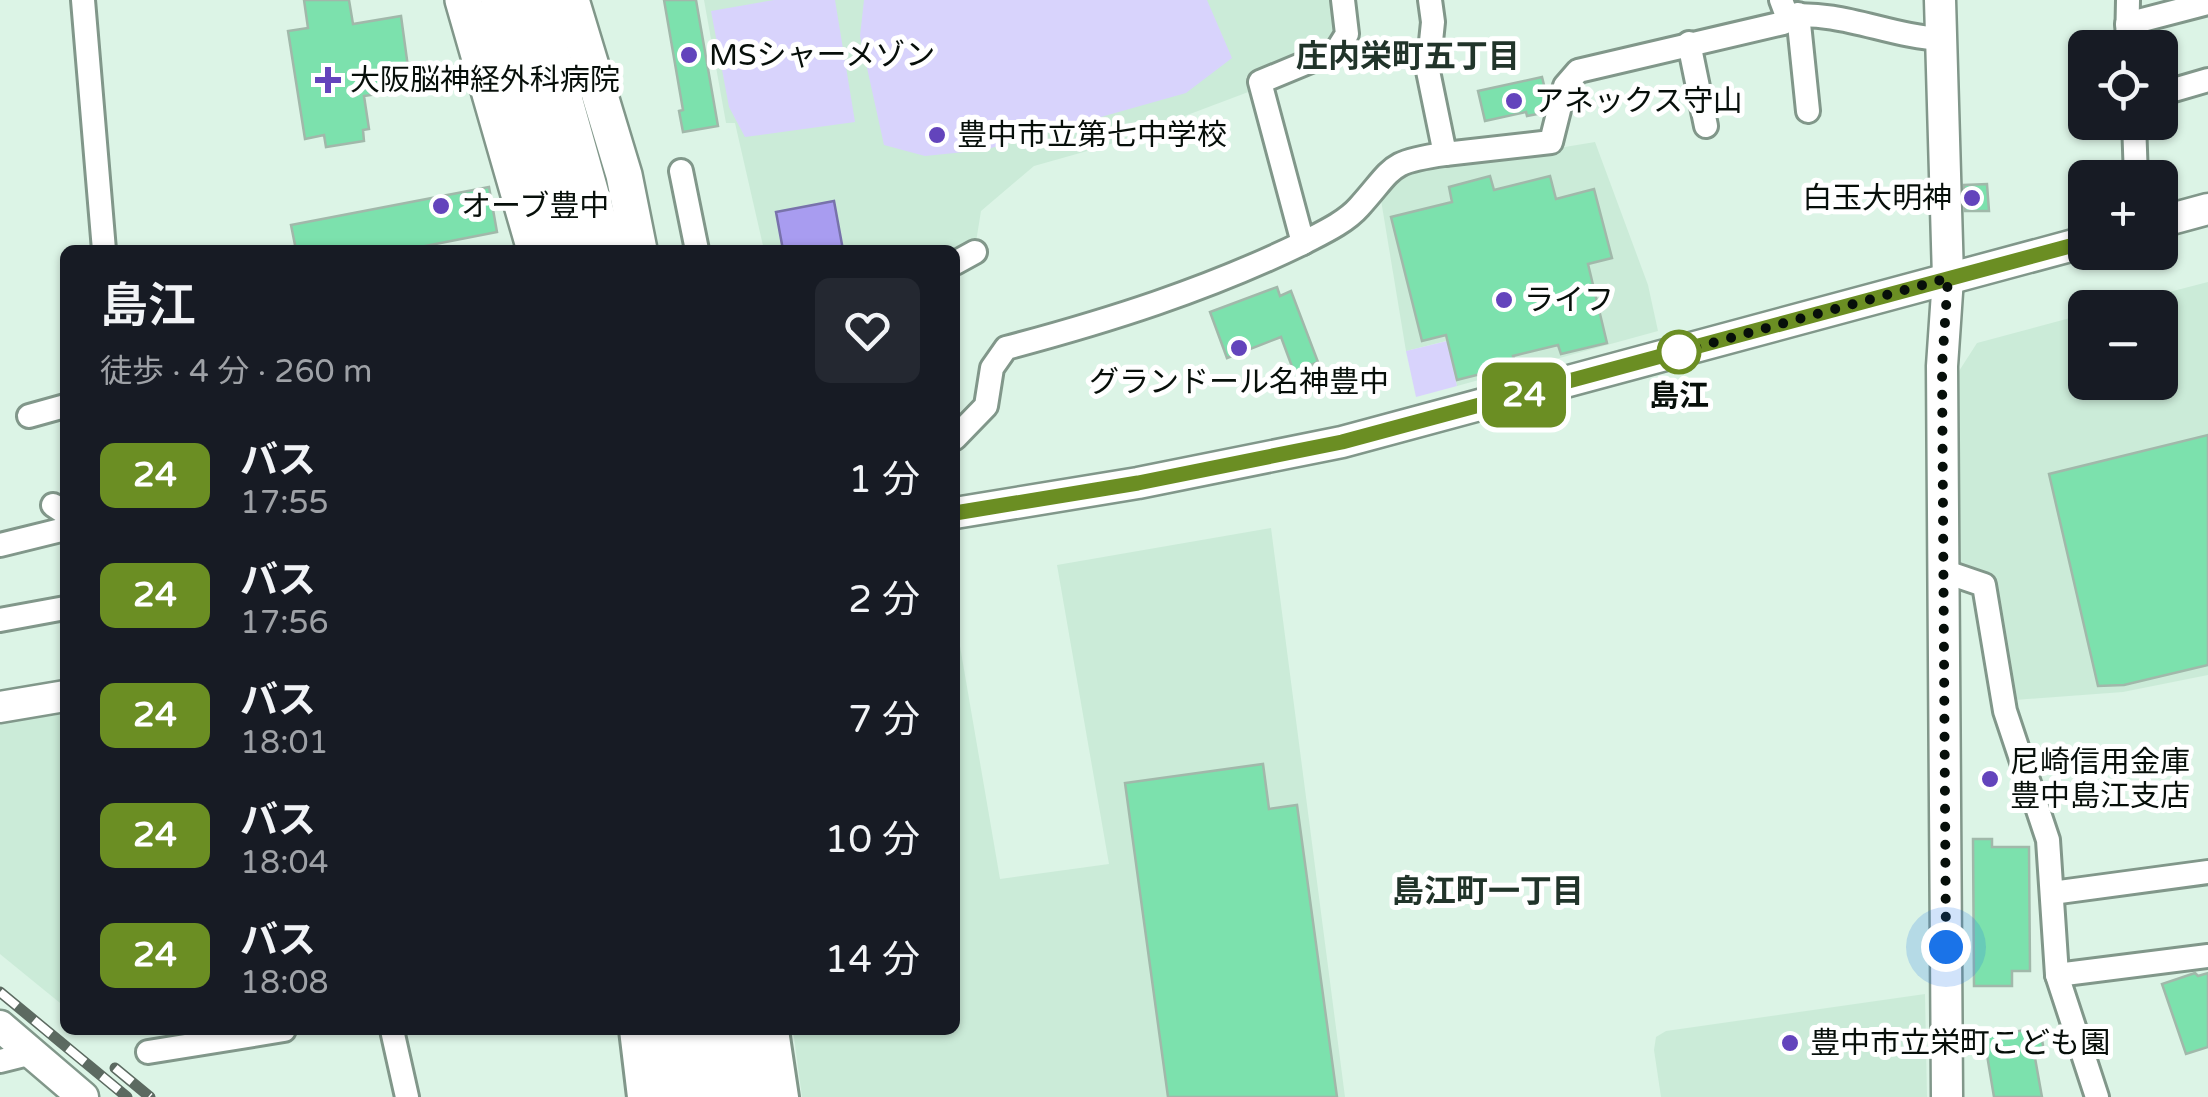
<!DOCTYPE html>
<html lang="ja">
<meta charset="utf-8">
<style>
:root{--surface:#171b24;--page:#242831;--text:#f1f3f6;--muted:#9ea1a6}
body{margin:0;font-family:"Varela Round","Noto Sans JP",sans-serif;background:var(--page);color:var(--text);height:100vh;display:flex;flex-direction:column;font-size:38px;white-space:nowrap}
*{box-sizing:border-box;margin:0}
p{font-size:32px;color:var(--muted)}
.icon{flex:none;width:55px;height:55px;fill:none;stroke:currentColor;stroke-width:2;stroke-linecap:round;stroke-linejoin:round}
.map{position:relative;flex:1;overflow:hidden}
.details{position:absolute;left:60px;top:245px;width:900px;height:790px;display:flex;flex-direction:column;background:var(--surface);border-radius:15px;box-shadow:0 2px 8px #0004}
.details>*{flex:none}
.badge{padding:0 20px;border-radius:15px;font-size:35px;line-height:65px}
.fabs{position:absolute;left:2068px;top:30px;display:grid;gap:20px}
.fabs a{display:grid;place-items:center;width:110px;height:110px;border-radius:15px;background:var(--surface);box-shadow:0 2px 8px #0004;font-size:50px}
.you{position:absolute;width:50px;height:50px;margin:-25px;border:8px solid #fff;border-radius:50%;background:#1a73e8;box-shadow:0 0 0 15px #1a73e833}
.map>.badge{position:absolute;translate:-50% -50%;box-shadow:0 0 0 5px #fff}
.round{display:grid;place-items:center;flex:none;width:105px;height:105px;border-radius:15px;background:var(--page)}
.overview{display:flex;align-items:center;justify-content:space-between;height:170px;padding:0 40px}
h1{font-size:48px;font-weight:600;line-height:75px}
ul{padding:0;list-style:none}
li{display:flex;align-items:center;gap:30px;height:120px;padding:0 40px}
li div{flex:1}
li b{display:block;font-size:38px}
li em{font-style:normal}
li .badge{min-width:110px;font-weight:700;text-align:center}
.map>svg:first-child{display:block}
.built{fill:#cbebd8}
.green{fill:#d8d3fc}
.water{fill:#a89cf0;stroke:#7872ab;stroke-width:2.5}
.building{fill:#7ce1ad;stroke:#a1b8aa;stroke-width:2.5}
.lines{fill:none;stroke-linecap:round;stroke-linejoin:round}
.street-casing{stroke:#81978a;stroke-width:28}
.secondary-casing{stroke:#81978a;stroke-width:35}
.primary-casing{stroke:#81978a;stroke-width:40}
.highway-casing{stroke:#81978a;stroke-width:45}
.street{stroke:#fff;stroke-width:22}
.secondary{stroke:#fff;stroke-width:30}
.primary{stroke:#fff;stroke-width:35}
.highway{stroke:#fff;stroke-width:40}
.rail-casing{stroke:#5c6a61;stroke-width:11}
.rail{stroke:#fff;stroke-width:8;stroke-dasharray:22;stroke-linecap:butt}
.line-casing{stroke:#fff;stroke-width:22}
.line{stroke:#6b8e23;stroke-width:15}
.walk{stroke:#070f0a;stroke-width:10;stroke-dasharray:0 18}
.poi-dot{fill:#6344bc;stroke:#fff;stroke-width:4}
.stop-dot{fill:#fff;stroke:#6b8e23;stroke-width:5}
.labels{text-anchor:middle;stroke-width:10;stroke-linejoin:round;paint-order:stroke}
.poi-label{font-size:30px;fill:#070f0a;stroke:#fff;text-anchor:start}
.stop-label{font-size:30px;font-weight:bold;fill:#070f0a;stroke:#fff}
.neighbourhood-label{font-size:32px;font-weight:bold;fill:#21342a;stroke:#fff}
</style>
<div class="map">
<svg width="2208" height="1097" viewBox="0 0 2208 1097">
<rect width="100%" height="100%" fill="#dcf4e6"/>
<g class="built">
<polygon points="704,0 1336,0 1339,27 1328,44 1246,77 1251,91 1105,146 1034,166 981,211 976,242 955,254 955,250 764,250 735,123 726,123"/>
<polygon points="1595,142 1648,285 1658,331 1457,386 1446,341 1406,351 1380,194 1407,168 1492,159"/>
<polygon points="2208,282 2208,675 2123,692 2015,700 1991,574 1956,564 1959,371 1977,343 2085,314 2085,382 2160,382 2160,308 2111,307"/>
<polygon points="1271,528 1345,1097 802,1097 793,1030 955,1030 955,617 1000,879 1109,864 1057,565"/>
<polygon points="65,714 65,1007 0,954 0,723"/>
<polygon points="1925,994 1927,1097 1661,1097 1654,1050 1656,1037 1666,1031"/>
</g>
<g class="green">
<polygon points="774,0 835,0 855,122 745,137 729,107 711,11"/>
<polygon points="864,0 1207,0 1232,58 1186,93 984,150 925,156 884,145 860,36"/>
<polygon points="1447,341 1457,386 1416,397 1406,351"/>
</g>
<polygon class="water" points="834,201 843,250 783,250 776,212"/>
<g class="building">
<polygon points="304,0 349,0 353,24 401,16 411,89 364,96 369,129 363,130 364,141 326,147 324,135 305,139 288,31 308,28"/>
<polygon points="664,0 696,0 718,126 683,132 679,111 683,110"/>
<polygon points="1542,77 1547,97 1543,113 1527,116 1526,112 1485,121 1478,91"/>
<polygon points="1490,176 1494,190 1550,176 1556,199 1594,189 1612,258 1588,264 1607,343 1561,354 1558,345 1513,356 1516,365 1457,380 1446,335 1422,341 1391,217 1452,202 1449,187"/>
<polygon points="1987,184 1989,211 1965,211 1964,185"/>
<polygon points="489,187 497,232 405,250 296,250 291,225"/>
<polygon points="1277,287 1280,296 1291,291 1318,362 1294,372 1281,337 1227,358 1210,312"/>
<polygon points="2208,435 2208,665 2124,685 2098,686 2049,474"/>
<polygon points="1263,764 1269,809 1297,805 1337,1097 1168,1097 1125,783"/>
<polygon points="1973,839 1992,839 1992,847 2029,847 2030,971 2012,971 2012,986 1974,986"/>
<polygon points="2195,973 2198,976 2208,973 2208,1047 2186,1054 2162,984"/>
<polygon points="2025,1030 2026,1036 2041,1034 2045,1057 2035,1058 2042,1097 1994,1097 1984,1037"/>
</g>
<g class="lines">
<defs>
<g id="street">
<polyline points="83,0 104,250"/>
<polyline points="1430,0 1433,22 1428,71 1445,154 1551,142 1565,86 1578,71 1783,23 1787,16"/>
<path d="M 1781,0 L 1787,16 C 1841,10 1890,37 1943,39"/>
<polyline points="1798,14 1808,111"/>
<polyline points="2127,24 2208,3"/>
<polyline points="1689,43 1706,126"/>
<polyline points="2127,48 2128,0"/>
<polyline points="2160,94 2208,80"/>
<polyline points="2134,122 2136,178"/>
<polyline points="681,171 697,250"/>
<polyline points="1303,243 1260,82 1337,50 1347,34 1343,0"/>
<polyline points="955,263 975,252"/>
<polyline points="29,416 65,406"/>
<path d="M 955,438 L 986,406 L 992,368 L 1006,348 C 1108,321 1206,290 1301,244 C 1320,234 1345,223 1359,207 C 1395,167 1387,162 1445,154"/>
<polyline points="53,505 65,513"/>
<polyline points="0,545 65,529"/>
<polyline points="1943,571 1984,585 2005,711 2048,840 2057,975 2097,1097"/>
<polyline points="0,620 65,608"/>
<polyline points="2052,893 2208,872"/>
<polyline points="2057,975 2208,956"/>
<polyline points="392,1030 407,1097"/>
<polyline points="631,1030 639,1097"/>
<polyline points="777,1030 787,1097"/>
<polyline points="148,1052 284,1030"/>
<polyline points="0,1061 32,1053"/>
</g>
<g id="secondary">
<polyline points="1940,0 1948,278 1942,366 1947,1097"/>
<polyline points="2160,222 2208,209"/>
<polyline points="955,513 1138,483 1342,442 2085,242"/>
<polyline points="0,707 65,696"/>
<polyline points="0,1026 83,1097"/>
</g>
<g id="primary">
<polyline points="463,0 535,250"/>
<polyline points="571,0 624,175 639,250"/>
<polyline points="653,1030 662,1097"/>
<polyline points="755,1030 765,1097"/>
</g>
<g id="highway">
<polyline points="501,0 571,250"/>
<polyline points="534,0 604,250"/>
<polyline points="688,1030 697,1097"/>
<polyline points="723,1030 732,1097"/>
</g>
</defs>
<use href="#street" class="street-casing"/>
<use href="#secondary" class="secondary-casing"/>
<use href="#primary" class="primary-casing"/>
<use href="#highway" class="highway-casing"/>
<use href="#street" class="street"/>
<use href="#secondary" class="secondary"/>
<use href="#primary" class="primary"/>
<use href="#highway" class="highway"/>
<defs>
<g id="rail">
<polyline points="0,992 127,1097"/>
<polyline points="115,1068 150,1097"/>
</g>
</defs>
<use href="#rail" class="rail-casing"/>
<use href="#rail" class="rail"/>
</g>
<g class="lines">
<defs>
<polyline id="line" points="955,513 1138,483 1342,442 2085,242"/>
</defs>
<use href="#line" class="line-casing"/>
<use href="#line" class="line"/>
<polyline class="walk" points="1679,352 1948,278 1942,366 1946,947"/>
</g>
<g class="poi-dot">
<circle cx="689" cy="55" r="10"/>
<path d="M323 65h10v10h10v10h-10v10h-10v-10h-10v-10h10z"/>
<circle cx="1514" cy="101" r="10"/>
<circle cx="937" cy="135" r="10"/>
<circle cx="1972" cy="198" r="10"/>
<circle cx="441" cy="206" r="10"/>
<circle cx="1504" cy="300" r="10"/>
<circle cx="1239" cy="348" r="10"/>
<circle cx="1990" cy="779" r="10"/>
<circle cx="1790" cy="1043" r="10"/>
</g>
<circle class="stop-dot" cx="1679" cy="352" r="20"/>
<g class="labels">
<g class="poi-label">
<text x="709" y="65">MSシャーメゾン</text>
<text x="350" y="90">大阪脳神経外科病院</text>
<text x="1534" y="111">アネックス守山</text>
<text x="957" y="145">豊中市立第七中学校</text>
<text x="1952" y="208" text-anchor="end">白玉大明神</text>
<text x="461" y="216">オーブ豊中</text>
<text x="1524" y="310">ライフ</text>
<text x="1239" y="392" text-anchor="middle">グランドール名神豊中</text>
<text x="2010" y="772">尼崎信用金庫<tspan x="2010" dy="34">豊中島江支店</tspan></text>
<text x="1810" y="1053">豊中市立栄町こども園</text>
</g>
<g class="stop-label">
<text x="1679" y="406">島江</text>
</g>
<g class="neighbourhood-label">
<text x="1408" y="67">庄内栄町五丁目</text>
<text x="1488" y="902">島江町一丁目</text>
</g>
</g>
</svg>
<div class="fabs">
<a><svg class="icon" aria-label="locate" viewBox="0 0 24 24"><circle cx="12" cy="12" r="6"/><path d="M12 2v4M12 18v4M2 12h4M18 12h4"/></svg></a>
<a>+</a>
<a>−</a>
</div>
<div class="you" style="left:1946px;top:947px"></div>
<b class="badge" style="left:1524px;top:395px;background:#6b8e23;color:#fff">24</b>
<section class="details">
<div class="overview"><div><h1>島江</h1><p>徒歩 · 4 分 · 260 m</p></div><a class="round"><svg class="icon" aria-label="heart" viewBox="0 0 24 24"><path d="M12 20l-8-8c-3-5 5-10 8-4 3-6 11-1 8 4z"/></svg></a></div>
<ul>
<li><span class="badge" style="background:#6b8e23;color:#fff">24</span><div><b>バス</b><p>17:55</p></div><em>1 分</em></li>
<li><span class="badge" style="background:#6b8e23;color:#fff">24</span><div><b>バス</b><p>17:56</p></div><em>2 分</em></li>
<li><span class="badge" style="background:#6b8e23;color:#fff">24</span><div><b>バス</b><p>18:01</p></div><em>7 分</em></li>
<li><span class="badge" style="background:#6b8e23;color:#fff">24</span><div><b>バス</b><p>18:04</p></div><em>10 分</em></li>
<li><span class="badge" style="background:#6b8e23;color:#fff">24</span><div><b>バス</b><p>18:08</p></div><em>14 分</em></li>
</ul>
</section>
</div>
